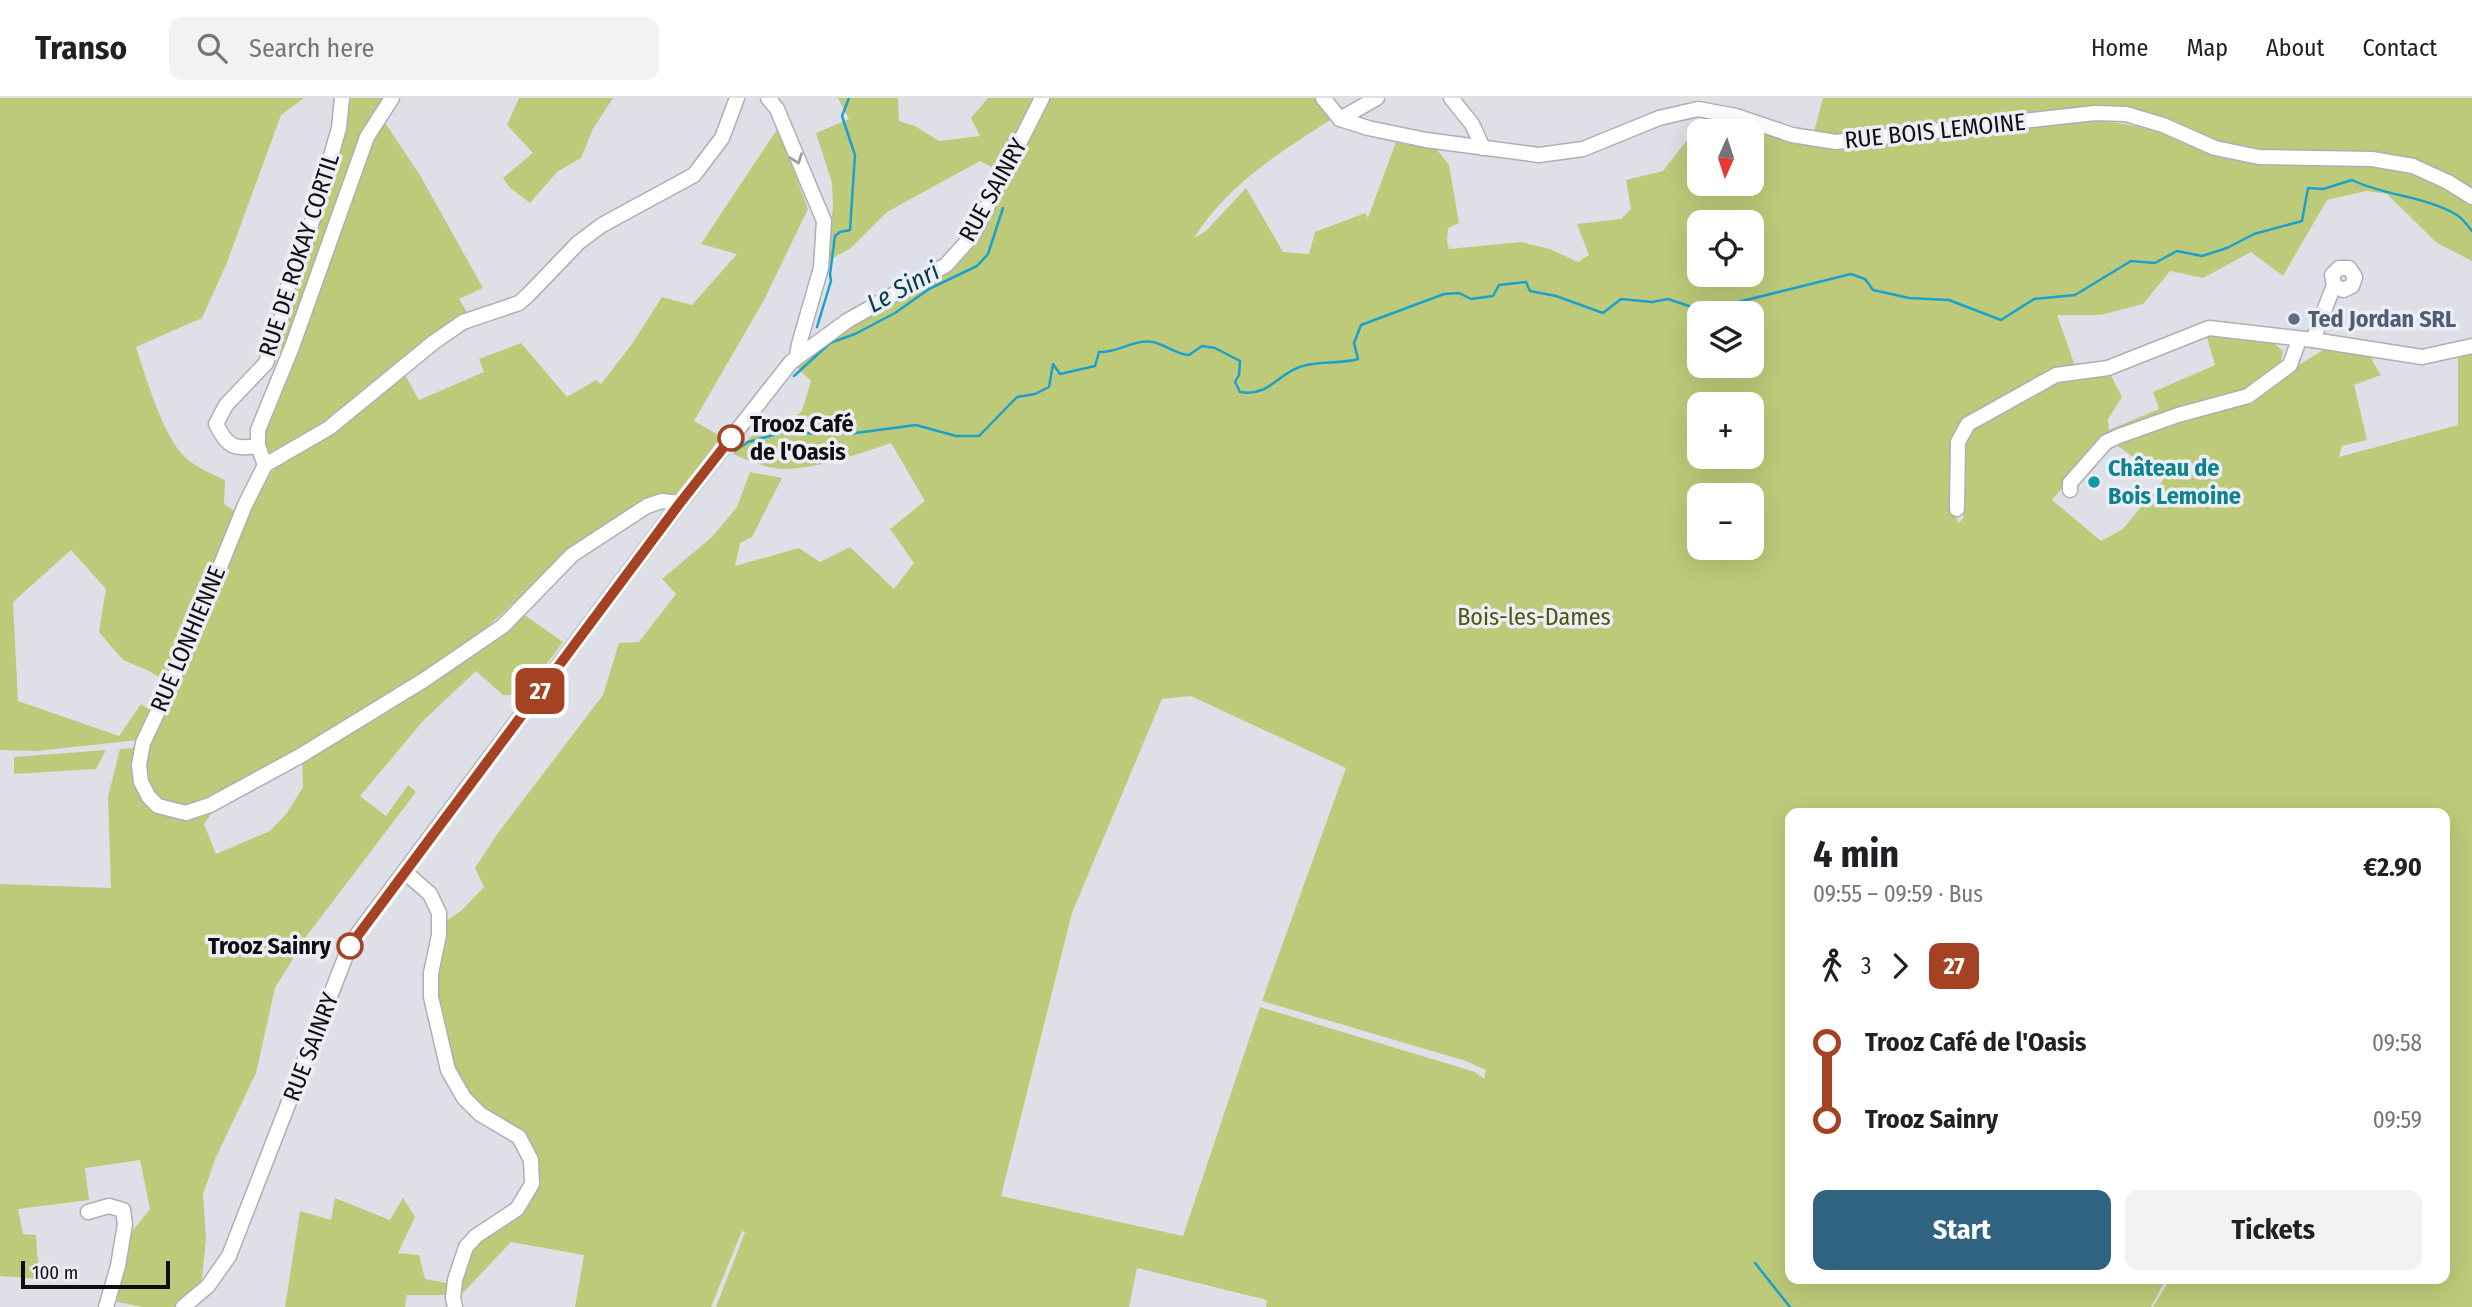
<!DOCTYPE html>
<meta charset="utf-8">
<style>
:root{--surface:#fff;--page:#f2f2f2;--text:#202124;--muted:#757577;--line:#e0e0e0;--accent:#306380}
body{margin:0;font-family:"Fira Sans Condensed",sans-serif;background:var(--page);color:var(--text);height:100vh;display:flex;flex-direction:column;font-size:26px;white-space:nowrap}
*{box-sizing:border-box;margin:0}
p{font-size:23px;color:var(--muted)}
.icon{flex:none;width:38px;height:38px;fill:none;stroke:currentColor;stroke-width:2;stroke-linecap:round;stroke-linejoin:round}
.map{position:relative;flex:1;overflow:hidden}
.drawer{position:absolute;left:1785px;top:710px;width:665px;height:476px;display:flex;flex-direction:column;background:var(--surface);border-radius:14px;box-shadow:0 7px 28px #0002}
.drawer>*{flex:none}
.badge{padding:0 14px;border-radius:10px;font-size:24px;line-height:46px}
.needle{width:46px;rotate:183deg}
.tools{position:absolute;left:1687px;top:21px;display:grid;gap:14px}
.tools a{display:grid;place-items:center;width:77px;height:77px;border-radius:14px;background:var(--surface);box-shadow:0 7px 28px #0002;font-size:35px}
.scale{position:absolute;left:21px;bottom:18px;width:149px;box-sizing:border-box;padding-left:7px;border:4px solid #0f0f12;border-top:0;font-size:19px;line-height:24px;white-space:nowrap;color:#0f0f12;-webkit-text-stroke:5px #eceef5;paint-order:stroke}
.map>.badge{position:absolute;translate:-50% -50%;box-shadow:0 0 0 4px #fff}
.legs{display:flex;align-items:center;gap:10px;height:77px;padding:0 28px;font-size:23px}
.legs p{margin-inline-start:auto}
.headline{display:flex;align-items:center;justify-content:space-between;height:119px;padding:0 28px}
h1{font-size:38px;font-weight:700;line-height:52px}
.action{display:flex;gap:14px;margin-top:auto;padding:14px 28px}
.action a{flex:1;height:80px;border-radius:14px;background:var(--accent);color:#fff;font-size:28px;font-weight:700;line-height:80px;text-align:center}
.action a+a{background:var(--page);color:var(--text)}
ul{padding:0 28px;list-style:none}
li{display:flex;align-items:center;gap:24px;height:77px;font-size:26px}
li i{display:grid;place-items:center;width:10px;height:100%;margin:0 9px;background:currentColor}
li i::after{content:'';width:18px;height:18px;margin:-9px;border:5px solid;border-radius:50%;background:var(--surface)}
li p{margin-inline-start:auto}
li:first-child i{background:linear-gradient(#0000 50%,currentColor 0)}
li:last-child i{background:linear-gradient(currentColor 50%,#0000 0)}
header{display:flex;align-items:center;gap:42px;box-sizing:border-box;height:98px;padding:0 35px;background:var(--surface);border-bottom:2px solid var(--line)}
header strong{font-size:33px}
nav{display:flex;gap:38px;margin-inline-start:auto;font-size:24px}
.search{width:490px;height:63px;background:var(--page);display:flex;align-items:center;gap:18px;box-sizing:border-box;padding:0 24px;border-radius:14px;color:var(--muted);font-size:26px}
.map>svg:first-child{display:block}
.green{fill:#bdca79;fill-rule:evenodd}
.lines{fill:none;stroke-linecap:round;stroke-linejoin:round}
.stream{stroke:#1ba1cc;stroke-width:2.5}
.minor-casing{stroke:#adafb5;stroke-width:17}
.minor{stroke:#fff;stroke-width:14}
.oneway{stroke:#9f9fa0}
.line-1-casing{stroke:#fff;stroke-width:16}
.line-1{stroke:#a64224;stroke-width:10}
.service-dot{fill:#5c6f8a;stroke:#eceef5;stroke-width:2.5}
.stop-1-dot{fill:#fff;stroke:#a64224;stroke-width:3.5}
.culture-dot{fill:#0f9aa8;stroke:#eceef5;stroke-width:2.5}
.labels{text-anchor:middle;stroke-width:7;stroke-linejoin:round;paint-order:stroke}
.street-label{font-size:24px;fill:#0f0f12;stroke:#eceef5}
.service-label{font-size:24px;font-weight:bold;fill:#4e5e75;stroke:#eceef5;text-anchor:start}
.stop-label{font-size:24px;font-weight:bold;fill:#0f0f12;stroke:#eceef5;text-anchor:start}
.culture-label{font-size:24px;font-weight:bold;fill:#0d838f;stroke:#eceef5;text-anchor:start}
.park-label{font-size:24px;fill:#4e560f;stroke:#eceef5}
.water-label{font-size:26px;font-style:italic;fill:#083e50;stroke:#eceef5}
</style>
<header>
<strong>Transo</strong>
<div class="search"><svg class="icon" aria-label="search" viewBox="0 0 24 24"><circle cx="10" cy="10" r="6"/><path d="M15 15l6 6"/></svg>Search here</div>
<nav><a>Home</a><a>Map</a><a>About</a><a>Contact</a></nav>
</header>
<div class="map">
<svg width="2472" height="1209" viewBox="0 0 2472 1209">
<rect width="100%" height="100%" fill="#dfe0e7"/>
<g class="green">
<path d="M 0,0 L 304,0 L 281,17 L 226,167 L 202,220 L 136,249 C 145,277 164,341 186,360 C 197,370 212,376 225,382 L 224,406 L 235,413 L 182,555 L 190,562 L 256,393 L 280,364 L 404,275 L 419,302 L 484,274 L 479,261 L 521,245 L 567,299 L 596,282 L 601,286 L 632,246 L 662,199 L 692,207 L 737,156 L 701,146 L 778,30 L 808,111 L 764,202 L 694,323 L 725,341 L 678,401 L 659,397 L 572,452 L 463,551 L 323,637 L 208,701 L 183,707 L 163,705 L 146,686 L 143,664 L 153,632 L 174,588 L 149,573 L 123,562 L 99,534 L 106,491 L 71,452 L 13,504 L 18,603 L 119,638 L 141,606 L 152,613 L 138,642 L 37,653 L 0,652 Z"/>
<polygon points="351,0 387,0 280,261 281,240 310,148 344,12"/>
<polygon points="519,0 613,0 593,31 581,60 557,74 530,105 509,89 503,80 533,55 507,27"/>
<polygon points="838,0 898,0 899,23 915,28 939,43 980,38 971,20 988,0 1038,0 999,73 980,63 887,114 851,150 825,164 833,110 832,85 816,35 849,21"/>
<path d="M 1046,0 L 1318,0 L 1332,21 C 1281,53 1226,88 1194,140 L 1206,133 L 1246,90 L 1283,154 L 1309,156 L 1315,134 L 1365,115 L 1368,120 L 1397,41 L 1435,49 L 1449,67 L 1459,125 L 1448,130 L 1447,143 L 1449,151 L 1521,144 L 1550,151 L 1578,164 L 1589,157 L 1577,126 L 1621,121 L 1631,111 L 1626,82 L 1663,73 L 1705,19 L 1835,52 L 2071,23 C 2132,20 2167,37 2222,58 L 2224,46 L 2129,12 L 1857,39 L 1814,34 L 1823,0 L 2472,0 L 2472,163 L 2437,145 L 2387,96 L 2366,93 L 2327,102 L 2283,178 L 2251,154 L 2203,180 L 2170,173 L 2143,206 L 2101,217 L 2057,217 L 2075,268 L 1962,326 L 1950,409 L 1959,425 L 1964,419 L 1959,396 L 1962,343 L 1979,325 L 2061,279 L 2110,276 L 2122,299 L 2108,321 L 2109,332 L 2159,311 L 2153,294 L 2215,267 L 2206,236 L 2269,241 L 2283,253 L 2278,280 L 2323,252 L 2372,258 L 2373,264 L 2381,277 L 2354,287 L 2367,342 L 2342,348 L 2339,359 L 2458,327 L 2458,257 L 2472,254 L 2472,1209 L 2153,1209 L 2170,1181 L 2445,1181 L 2445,716 L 1790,716 L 1790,1181 L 2166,1181 L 2151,1209 L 1266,1209 L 1267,1202 L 1137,1170 L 1129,1209 L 716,1209 L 745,1134 L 742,1133 L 711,1209 L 575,1209 L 584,1157 L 511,1144 L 458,1200 L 457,1192 L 471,1146 L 507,1120 L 526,1111 L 539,1084 L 533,1049 L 518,1029 L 476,1006 L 462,987 L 456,974 L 439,898 L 434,886 L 436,866 L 446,839 L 443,825 L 462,812 L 484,789 L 475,770 L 498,735 L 603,597 L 619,545 L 639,544 L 676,496 L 662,481 L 712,439 L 737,409 L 750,374 L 782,380 L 752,439 L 740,445 L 735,468 L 799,450 L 820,464 L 850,449 L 894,491 L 914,465 L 890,431 L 925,403 L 891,345 C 859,356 820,370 785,371 C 768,371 749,363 733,356 L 756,334 L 776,333 L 802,313 L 811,283 L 791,264 L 946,167 L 973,137 ZM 1699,33 L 1752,33 L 1752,86 L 1699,86 ZM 1699,124 L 1752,124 L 1752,177 L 1699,177 ZM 1699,215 L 1752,215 L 1752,268 L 1699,268 ZM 1699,306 L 1752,306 L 1752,359 L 1699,359 ZM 2105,339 L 2164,381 L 2123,431 L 2101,443 L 2052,402 ZM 1699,397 L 1752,397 L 1752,450 L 1699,450 ZM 1191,598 L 1346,670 L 1262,903 L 1466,963 L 1486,972 L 1484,981 L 1475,974 L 1260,909 L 1183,1138 L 1001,1098 L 1072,815 L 1162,601 Z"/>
<polygon points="384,23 421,79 483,190 459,201 468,216 300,343 266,357 260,335 374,33"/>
<polygon points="523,516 563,544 524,596 503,597 476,573 423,623 360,698 386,718 408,687 416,694 308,836 275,890 256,975 216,1059 203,1096 206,1142 201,1188 175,1209 143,1209 117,1204 130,1136 150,1111 140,1062 85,1070 89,1102 18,1111 23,1136 36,1137 39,1181 0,1178 0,786 111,790 108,699 120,651 137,650 133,683 145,705 163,718 179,720 216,709 204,726 216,756 270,733 287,715 303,689 302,662"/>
<polygon points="106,652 96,671 14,676 14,659"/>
<polygon points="335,1100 390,1122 403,1100 415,1119 398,1155 419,1157 425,1181 446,1185 446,1197 407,1197 405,1209 285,1209 300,1113 331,1122"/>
</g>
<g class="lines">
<g class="stream">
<polyline points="817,229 831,183 830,176 835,138 840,134 850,132 855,57 842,18 849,0"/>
<polyline points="794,278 830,245 855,236 895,215 929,191 977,168 988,156 1003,110"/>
<path d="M 735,353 L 748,344 L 788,333 L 815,336 L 831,333 L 848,336 L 916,327 L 956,338 L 979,338 L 1017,299 L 1035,296 L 1049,289 L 1053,266 L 1060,276 L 1095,268 L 1099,254 C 1119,255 1132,241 1153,244 C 1166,247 1176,256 1189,257 L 1202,248 L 1215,250 L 1240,263 L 1239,277 L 1235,284 L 1240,294 C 1271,299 1278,274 1303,268 C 1321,263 1340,266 1358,261 L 1354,245 L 1361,227 L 1444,196 L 1459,195 L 1471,201 L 1493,198 L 1499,187 L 1526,184 L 1530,193 L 1556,198 L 1603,215 L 1621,201 L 1652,204 L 1668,201 L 1695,210 L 1710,211 L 1851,176 L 1865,181 L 1873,192 L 1909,200 L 1949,202 L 2001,222 L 2034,201 L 2075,197 L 2131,163 L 2155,165 L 2177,153 L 2202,158 L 2227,150 L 2254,136 L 2302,123 L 2308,90 L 2323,91 L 2352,82 C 2384,98 2426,98 2457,117 C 2463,121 2468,128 2472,133"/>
<polyline points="1755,1165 1790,1209"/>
</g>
<defs>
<g id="minor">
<polyline points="768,0 777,11 787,35 824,123 821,170 799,246 797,258"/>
<polyline points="1323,0 1340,21 1368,30 1426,42 1539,57 1583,51 1659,20 1698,11 1736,18 1792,37 1836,44 2095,15 2126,16 2163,27 2215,50 2259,59 2372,61 2413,68 2448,84 2472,99"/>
<polyline points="1451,0 1472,26 1483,50"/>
<polyline points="1340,21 1377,0"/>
<polyline points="2313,242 2334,187 2332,177 2339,170 2349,170 2355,179 2352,188 2343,192 2334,187"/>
<path d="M 258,348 C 233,352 227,348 216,326 L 226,307 L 266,265 L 285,209 L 288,188 L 304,151 L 339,30 L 342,0"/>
<polyline points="265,367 258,348 258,332 292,249 367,39 392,0"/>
<polyline points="2070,392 2070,385 2106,344 2119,338 2178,317 2248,298 2290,267 2299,242"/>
<polyline points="680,405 662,403 647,408 572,457 503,528 424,582 300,658 210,707 186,715 158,708 149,699 141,684 139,667 143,645 186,553 245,407 265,367 329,330 434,244 463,224 519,205 529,196 578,145 602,127 694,77 722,40 737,0"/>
<polyline points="1957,411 1958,344 1968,326 2056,277 2108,270 2209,230 2313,242 2422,259 2472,248"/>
<polyline points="405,774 430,796 439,815 439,837 431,875 431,899 448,972 464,1000 480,1016 519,1039 531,1062 532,1086 517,1111 476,1138 466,1149 455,1182 453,1200 455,1209"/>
<polyline points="88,1114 109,1108 123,1112 125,1126 118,1168 106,1209"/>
<polyline points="183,1209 208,1188 229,1158 350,847 362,830 680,405 791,264 847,223 946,167 973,137 1042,0"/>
</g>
</defs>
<use href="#minor" class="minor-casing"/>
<use href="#minor" class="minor"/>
</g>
<defs><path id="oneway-chevron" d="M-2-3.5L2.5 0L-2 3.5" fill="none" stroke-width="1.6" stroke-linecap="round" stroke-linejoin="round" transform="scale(1.75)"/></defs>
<use class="oneway" href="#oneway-chevron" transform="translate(797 61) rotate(70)"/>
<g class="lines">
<defs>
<polyline id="line-1" points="350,848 680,405 731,340"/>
</defs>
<use href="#line-1" class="line-1-casing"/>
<use href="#line-1" class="line-1"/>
</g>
<circle class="service-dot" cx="2294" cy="221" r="7"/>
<g class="stop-1-dot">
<circle cx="731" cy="340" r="12"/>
<circle cx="350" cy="848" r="12"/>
</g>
<circle class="culture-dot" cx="2094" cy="384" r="7"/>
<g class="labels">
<g class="street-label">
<text transform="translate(1935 33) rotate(-6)" y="8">RUE BOIS LEMOINE</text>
<text transform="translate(993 92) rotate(-61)" y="8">RUE SAINRY</text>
<text transform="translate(299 157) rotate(-72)" y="8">RUE DE ROKAY CORTIL</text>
<text transform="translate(188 541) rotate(-67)" y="8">RUE LONHIENNE</text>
<text transform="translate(311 949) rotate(-69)" y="8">RUE SAINRY</text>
</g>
<g class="service-label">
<text x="2308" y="229">Ted Jordan SRL</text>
</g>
<g class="stop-label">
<text x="750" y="334">Trooz Café<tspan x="750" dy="28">de l'Oasis</tspan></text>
<text x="331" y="856" text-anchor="end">Trooz Sainry</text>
</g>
<g class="culture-label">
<text x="2108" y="378">Château de<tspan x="2108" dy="28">Bois Lemoine</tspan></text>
</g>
<g class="park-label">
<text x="1534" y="527">Bois-les-Dames</text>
</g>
<g class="water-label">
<text transform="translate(903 189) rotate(-28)" y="9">Le Sinri</text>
</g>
</g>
</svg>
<div class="tools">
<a><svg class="needle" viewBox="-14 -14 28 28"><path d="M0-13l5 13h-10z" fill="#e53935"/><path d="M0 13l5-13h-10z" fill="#757577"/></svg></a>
<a><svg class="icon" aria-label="locate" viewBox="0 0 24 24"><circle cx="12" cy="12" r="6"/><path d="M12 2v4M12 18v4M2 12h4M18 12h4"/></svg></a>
<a><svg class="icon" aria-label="layers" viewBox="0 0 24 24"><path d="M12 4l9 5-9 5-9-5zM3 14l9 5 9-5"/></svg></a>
<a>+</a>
<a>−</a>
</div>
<div class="scale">100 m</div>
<b class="badge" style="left:540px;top:593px;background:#a64224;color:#fff">27</b>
<section class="drawer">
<div class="headline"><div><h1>4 min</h1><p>09:55 – 09:59 · Bus</p></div><b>€2.90</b></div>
<div class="legs"><svg class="icon" aria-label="walk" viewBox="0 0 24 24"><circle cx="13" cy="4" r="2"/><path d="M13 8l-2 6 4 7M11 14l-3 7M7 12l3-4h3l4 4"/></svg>3<svg class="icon" aria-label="forward" viewBox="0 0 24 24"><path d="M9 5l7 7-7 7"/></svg><b class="badge" style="background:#a64224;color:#fff">27</b></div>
<ul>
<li><i style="color:#a64224"></i><b>Trooz Café de l'Oasis</b><p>09:58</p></li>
<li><i style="color:#a64224"></i><b>Trooz Sainry</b><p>09:59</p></li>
</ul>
<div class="action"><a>Start</a><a>Tickets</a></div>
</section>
</div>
